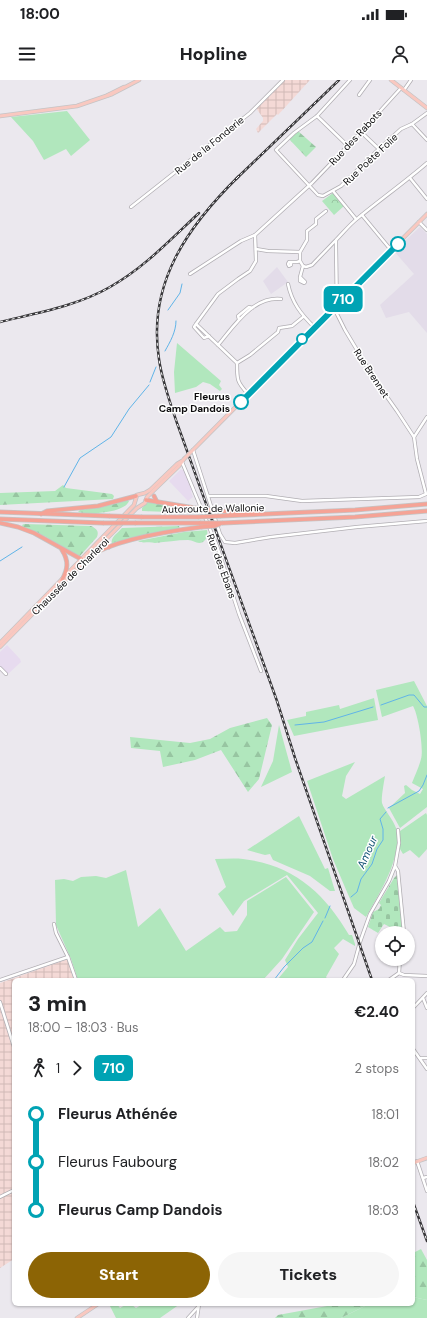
<!DOCTYPE html>
<meta charset="utf-8">
<style>
:root{--surface:#fff;--page:#f6f6f6;--text:#202124;--muted:#757577;--accent:#8c6405}
body{margin:0;font-family:"DM Sans",sans-serif;background:var(--page);color:var(--text);height:100vh;display:flex;flex-direction:column;font-size:15px;white-space:nowrap}
*{box-sizing:border-box;margin:0}
p{font-size:13px;color:var(--muted)}
.icon{flex:none;width:22px;height:22px;fill:none;stroke:currentColor;stroke-width:2;stroke-linecap:round;stroke-linejoin:round}
.map{position:relative;flex:1;overflow:hidden}
.side{position:absolute;left:12px;top:898px;width:403px;height:328px;display:flex;flex-direction:column;background:var(--surface);border-radius:6px;box-shadow:0 1px 3px #0004}
.side>*{flex:none}
.badge{padding:0 8px;border-radius:6px;font-size:14px;line-height:26px}
.tools{position:absolute;left:375px;top:846px;display:grid;gap:8px}
.tools a{display:grid;place-items:center;width:40px;height:40px;border-radius:50%;background:var(--surface);box-shadow:0 1px 3px #0004;font-size:20px}
.map>.badge{position:absolute;translate:-50% -50%;box-shadow:0 0 0 2px #fff}
.legs{display:flex;align-items:center;gap:6px;height:44px;padding:0 16px;font-size:13px}
.legs p{margin-inline-start:auto}
.overview{display:flex;align-items:center;justify-content:space-between;height:68px;padding:0 16px}
h1{font-size:22px;font-weight:800;line-height:30px}
.action{display:flex;gap:8px;margin-top:auto;padding:8px 16px}
.action a{flex:1;height:46px;border-radius:24px;background:var(--accent);color:#fff;font-size:16px;font-weight:800;line-height:46px;text-align:center}
.action a+a{background:var(--page);color:var(--text)}
ul{padding:0 16px;list-style:none}
li{display:flex;align-items:center;gap:14px;height:48px;font-size:15px}
li i{display:grid;place-items:center;width:6px;height:100%;margin:0 5px;background:currentColor}
li i::after{content:'';width:10px;height:10px;margin:-5px;border:3px solid;border-radius:50%;background:var(--surface)}
li p{margin-inline-start:auto}
li:first-child i{background:linear-gradient(#0000 50%,currentColor 0)}
li:last-child i{background:linear-gradient(currentColor 50%,#0000 0)}
.status{display:flex;justify-content:space-between;align-items:center;height:28px;padding:0 20px;background:var(--surface);direction:ltr}
.status svg{height:11px;fill:currentColor}
header{display:flex;justify-content:space-between;align-items:center;height:52px;padding:0 16px;background:var(--surface);font-size:18px;font-weight:800}
.map>svg:first-child{display:block}
.commercial{fill:#e7dbef}
.industrial{fill:url(#industrial-grid)}
.built{fill:#e3dce9}
.grass{fill:#b1e7bd}
.forest{fill:url(#forest-firs)}
.cemetery{fill:url(#cemetery-stones)}
.park{fill:url(#park-crowns)}
.lines{fill:none;stroke-linecap:round;stroke-linejoin:round}
.stream{stroke:#60b4e8;stroke-width:1}
.minor-casing{stroke:#b1aeb3;stroke-width:4}
.major-casing{stroke:#c5c4c5;stroke-width:4.5}
.highway-casing{stroke:#c5c4c5;stroke-width:5}
.minor{stroke:#fff;stroke-width:2.5}
.major{stroke:#f9c8c0;stroke-width:3}
.highway{stroke:#f5a396;stroke-width:3.5}
.rail-casing{stroke:#373639;stroke-width:2.5}
.rail{stroke:#fff;stroke-width:1;stroke-dasharray:3;stroke-linecap:butt}
.major-bridge-casing{stroke:#c5c4c5;stroke-width:4.5;stroke-linecap:butt}
.highway-bridge-casing{stroke:#c5c4c5;stroke-width:5;stroke-linecap:butt}
.major-bridge{stroke:#f9c8c0;stroke-width:3}
.highway-bridge{stroke:#f5a396;stroke-width:3.5}
.line-1-casing{stroke:#fff;stroke-width:9}
.line-1{stroke:#00a3b4;stroke-width:6}
.stop-1-dot{fill:#fff;stroke:#00a3b4;stroke-width:2}
.labels{text-anchor:middle;stroke-width:3;stroke-linejoin:round;paint-order:stroke}
.street-label{font-size:10px;fill:#0c0b0d;stroke:#fff}
.stop-label{font-size:10px;font-weight:bold;fill:#0c0b0d;stroke:#fff;text-anchor:end}
.water-label{font-size:11px;font-style:italic;fill:#0e5073;stroke:#fff}
</style>
<div class="status"><b>18:00</b><svg viewBox="0 0 49 12"><path d="M0 12V9h3v3zM5 12V6h3v6zM10 12V3h3v9zM15 12V0h3v12zM26 1h20v11H26zM47 4h2v5h-2z"/></svg></div>
<header><svg class="icon" aria-label="menu" viewBox="0 0 24 24"><path d="M4 6h16M4 12h16M4 18h16"/></svg>Hopline<svg class="icon" aria-label="person" viewBox="0 0 24 24"><circle cx="12" cy="8" r="4"/><path d="M4 21q1-7 8-7t8 7"/></svg></header>
<div class="map">
<svg width="427" height="1238" viewBox="0 0 427 1238">
<defs>
<pattern id="industrial-grid" width="8" height="8" patternUnits="userSpaceOnUse"><rect width="8" height="8" fill="#f4d9d6"/><path d="M0 4h8M4 0v8" fill="none" stroke="#d0b9b6"/></pattern>
<pattern id="forest-firs" width="22" height="20" patternUnits="userSpaceOnUse"><rect width="22" height="20" fill="#b1e7bd"/><path d="M5 1l3.5 6h-7zM16 11l3.5 6h-7z" fill="#97c5a1"/></pattern>
<pattern id="cemetery-stones" width="16" height="16" patternUnits="userSpaceOnUse"><rect width="16" height="16" fill="#b1e7bd"/><path d="M2 7V4a2 2 0 0 1 4 0v3zM10 15v-3a2 2 0 0 1 4 0v3z" fill="#97c5a1"/></pattern>
<pattern id="park-crowns" width="20" height="18" patternUnits="userSpaceOnUse"><rect width="20" height="18" fill="#b1e7bd"/><path d="M2 6a3 3 0 1 1 6 0M12 15a3 3 0 1 1 6 0" fill="none" stroke="#97c5a1"/></pattern>
</defs>
<rect width="100%" height="100%" fill="#ebe8ee"/>
<g class="commercial">
<polygon points="181,389 182,390 185,389 193,410 191,412 193,417 188,421 169,401"/>
<polygon points="7,565 20,579 21,582 8,594 0,587 0,572"/>
</g>
<g class="industrial">
<polygon points="284,0 310,0 278,35 277,34 258,53 256,49 263,41 263,38 256,28"/>
<polygon points="68,879 74,900 14,900 14,1179 0,1188 0,903"/>
</g>
<g class="built">
<polygon points="420,147 427,154 427,253 409,232 386,238 380,225 414,194 394,171"/>
<polygon points="277,187 288,202 271,214 263,201"/>
</g>
<g class="grass">
<polygon points="67,31 90,60 71,76 66,69 44,80 33,61 11,37"/>
<polygon points="177,263 221,301 219,305 222,309 220,311 210,304 203,302 196,307 175,313 174,292"/>
<path d="M 414,601 L 427,626 L 427,727 L 400,748 L 389,728 L 405,713 L 404,706 L 406,705 L 412,710 L 420,714 L 423,709 L 412,703 C 415,695 419,687 421,679 C 424,669 418,634 413,626 L 382,637 L 376,610 Z"/>
<polygon points="374,618 378,640 294,656 287,640 306,636 306,632 339,625 340,629"/>
<polygon points="279,645 292,692 261,707 273,681"/>
<path d="M 355,682 L 346,696 L 342,716 L 346,719 L 385,696 C 384,702 381,718 382,723 C 384,730 393,739 396,748 C 403,777 380,812 366,837 L 354,828 L 347,812 L 333,779 L 307,701 Z"/>
<polygon points="426,733 427,735 427,769 419,778 410,770 403,774 400,769 400,751"/>
<polygon points="299,736 325,789 328,788 335,811 330,811 310,796 273,780 270,774 265,775 247,770"/>
<path d="M 215,779 C 224,779 234,778 243,779 C 293,785 324,812 349,855 L 352,855 L 355,864 L 355,866 L 343,859 L 334,868 L 339,874 L 326,897 L 328,900 L 277,900 L 288,887 L 285,880 L 298,859 L 318,833 L 287,795 L 244,821 L 233,836 L 218,814 L 226,807 Z"/>
<polygon points="126,790 138,847 160,828 186,871 220,847 225,852 237,851 247,835 247,821 286,797 314,832 282,879 263,900 78,900 71,879 56,845 55,800 64,799 73,801 81,797 96,796 106,798"/>
<polygon points="413,1217 427,1220 427,1238 341,1238 369,1224 413,1224"/>
<path d="M 109,1224 L 117,1224 L 120,1228 C 127,1224 129,1223 136,1228 L 143,1224 L 180,1224 L 160,1238 L 116,1238 Z"/>
</g>
<g class="forest">
<polygon points="298,51 316,67 306,77 289,59"/>
<polygon points="63,405 66,408 112,414 114,416 113,419 0,425 0,413 55,411"/>
<path d="M 127,420 L 129,421 C 125,433 88,435 78,432 L 80,430 L 100,427 Z"/>
<polygon points="148,422 196,430 196,433 142,431 142,428"/>
<path d="M 24,444 L 91,446 C 97,449 99,451 97,457 L 79,477 L 46,457 L 23,447 L 22,445 Z"/>
<path d="M 179,446 L 180,449 L 112,464 C 110,457 118,453 122,448 Z"/>
<path d="M 207,450 C 208,454 207,459 203,462 C 197,465 194,460 188,460 C 177,460 166,462 155,463 C 149,461 142,464 138,461 L 184,452 Z"/>
<polygon points="267,638 272,645 259,699 248,712 221,670 195,680 163,687 160,671 131,668 130,657 190,663 210,659 230,648"/>
<polygon points="421,1169 427,1180 427,1220 413,1217 413,1173"/>
<polygon points="338,1224 369,1224 341,1238 275,1238 278,1235"/>
</g>
<polygon class="cemetery" points="397,795 402,842 402,853 384,844 378,853 368,847 373,832 379,829 381,825 379,823 394,798"/>
<polygon class="park" points="333,113 344,126 334,135 322,121"/>
<g class="lines">
<g class="stream">
<polyline points="168,230 180,213 182,204"/>
<path d="M 165,271 C 170,262 176,252 176,241"/>
<polyline points="150,302 156,287"/>
<polyline points="64,407 80,378 111,357 129,329 149,305"/>
<polyline points="0,481 22,467"/>
<polyline points="381,625 409,615 414,615 424,627 427,627"/>
<polyline points="295,645 324,642 373,627"/>
<polyline points="388,728 419,711 423,705 427,695"/>
<polyline points="351,817 357,812 361,799 372,784 377,769 383,760 383,749 380,739 386,732"/>
<polyline points="325,838 330,826"/>
<polyline points="274,900 284,887 303,868 312,862 323,841"/>
</g>
<defs>
<g id="minor">
<polyline points="350,0 317,36 294,53 276,70 318,115 323,116 341,106 379,69 401,49 412,44 427,33"/>
<polyline points="404,10 411,0"/>
<polyline points="359,15 370,0"/>
<polyline points="317,36 348,66"/>
<polyline points="412,44 427,60"/>
<polyline points="361,52 379,69"/>
<polyline points="410,98 427,119"/>
<polyline points="333,111 356,139"/>
<polyline points="131,127 250,33 283,0"/>
<polyline points="362,135 391,170"/>
<polyline points="419,142 427,150"/>
<polyline points="256,169 268,171 300,172 307,160 307,151 316,144 316,139 326,131"/>
<polyline points="300,172 300,181 303,186 306,187 312,185 335,161"/>
<polyline points="291,182 291,185 289,186 288,184 289,182 297,182 300,181"/>
<polyline points="190,194 241,161 255,155 312,103 361,52 401,8"/>
<polyline points="300,197 305,202 304,203 300,201 300,197 303,186"/>
<path d="M 288,204 C 292,223 301,234 314,247"/>
<polyline points="239,239 238,236 249,227 252,228"/>
<polyline points="196,244 194,247 204,258 209,256"/>
<path d="M 218,265 C 234,246 253,216 281,219"/>
<polyline points="237,283 250,275 278,252 279,248 292,246 303,237"/>
<path d="M 248,314 C 237,302 237,300 237,283 L 196,244 L 218,214 L 238,199 L 250,191 L 256,181 L 255,155"/>
<polyline points="414,357 427,337"/>
<polyline points="193,370 220,454 225,462 235,463 271,457 357,447 427,441"/>
<polyline points="182,382 217,466 239,534 261,591"/>
<path d="M 208,416 L 266,416 L 302,421 L 419,417 L 426,414 L 417,379 L 414,357 L 397,331 L 375,300 L 345,250 L 337,234 L 336,166 L 336,160 C 343,153 350,144 358,138 C 381,119 405,102 427,83"/>
<polyline points="0,588 6,594"/>
<polyline points="395,786 398,791 404,853"/>
<polyline points="54,844 56,853 68,877 76,900"/>
<polyline points="399,893 400,879"/>
<polyline points="0,900 68,877"/>
<polyline points="343,900 354,884 360,862 370,834 389,801 395,786 399,763 398,750"/>
<polyline points="389,900 399,893 404,895 427,896"/>
<polyline points="423,918 427,928"/>
<polyline points="0,922 14,967"/>
<polyline points="413,928 427,913"/>
<polyline points="413,969 427,989"/>
<polyline points="421,978 427,978"/>
<polyline points="417,1081 427,1111"/>
<polyline points="423,1098 427,1097"/>
<polyline points="0,1117 14,1110"/>
<polyline points="188,1238 198,1227"/>
<polyline points="197,1238 199,1224"/>
</g>
<g id="major">
<polyline points="391,0 427,28"/>
<polyline points="108,15 124,7"/>
<polyline points="0,36 77,26 112,14 139,0"/>
<polyline points="191,372 427,134"/>
<polyline points="0,563 134,425 137,415 145,413 150,410 177,384 182,381"/>
<polyline points="0,567 137,428 145,423 147,417 179,386 184,379"/>
<polyline points="413,1083 427,1078"/>
<polyline points="77,1238 98,1224"/>
</g>
<g id="highway">
<polyline points="154,416 157,422"/>
<polyline points="146,420 195,428"/>
<polyline points="219,431 256,434"/>
<polyline points="0,432 109,436"/>
<polyline points="41,434 47,431 98,426 136,416"/>
<polyline points="221,436 355,430 427,424"/>
<polyline points="142,437 198,437"/>
<polyline points="0,439 103,443"/>
<polyline points="0,443 18,447 34,453 81,479"/>
<polyline points="136,443 200,443"/>
<polyline points="223,443 355,437 427,431"/>
<polyline points="104,463 109,467"/>
<path d="M 62,470 C 69,481 68,489 62,500"/>
<path d="M 90,476 C 116,459 170,451 201,447"/>
</g>
</defs>
<use href="#minor" class="minor-casing"/>
<use href="#major" class="major-casing"/>
<use href="#highway" class="highway-casing"/>
<use href="#minor" class="minor"/>
<use href="#major" class="major"/>
<use href="#highway" class="highway"/>
<defs>
<g id="rail">
<path d="M 239,96 C 188,146 147,203 159,279 C 162,301 170,322 177,343 L 277,621 L 295,678 L 372,900"/>
<polyline points="236,99 339,0"/>
<path d="M 0,242 C 37,233 77,226 110,207 C 144,188 171,159 199,133"/>
<polyline points="413,1122 427,1161"/>
</g>
</defs>
<use href="#rail" class="rail-casing"/>
<use href="#rail" class="rail"/>
<defs>
<polyline id="major-bridge" points="184,379 191,372"/>
<g id="highway-bridge">
<polyline points="195,428 219,431"/>
<polyline points="109,436 142,437"/>
<polyline points="198,437 221,436"/>
<polyline points="103,443 136,443"/>
<polyline points="200,443 223,443"/>
<polyline points="201,447 215,446 220,444"/>
</g>
</defs>
<use href="#major-bridge" class="major-bridge-casing"/>
<use href="#highway-bridge" class="highway-bridge-casing"/>
<use href="#major-bridge" class="major-bridge"/>
<use href="#highway-bridge" class="highway-bridge"/>
</g>
<g class="lines">
<defs>
<polyline id="line-1" points="241,322 398,164"/>
</defs>
<use href="#line-1" class="line-1-casing"/>
<use href="#line-1" class="line-1"/>
</g>
<g class="stop-1-dot">
<circle cx="398" cy="164" r="7"/>
<circle cx="302" cy="259" r="5"/>
<circle cx="241" cy="322" r="7"/>
</g>
<g class="labels">
<g class="street-label">
<text transform="translate(355 57) rotate(-47)" y="4">Rue des Rabots</text>
<text transform="translate(209 65) rotate(-39)" y="4">Rue de la Fonderie</text>
<text transform="translate(370 79) rotate(-43)" y="4">Rue Poète Folie</text>
<text transform="translate(372 293) rotate(57)" y="4">Rue Brennet</text>
<text transform="translate(213 428) rotate(-1)" y="4">Autoroute de Wallonie</text>
<text transform="translate(222 486) rotate(70)" y="4">Rue des Ebans</text>
<text transform="translate(70 496) rotate(-45)" y="4">Chaussée de Charleroi</text>
</g>
<g class="stop-label">
<text x="230" y="320">Fleurus<tspan x="230" dy="12">Camp Dandois</tspan></text>
</g>
<g class="water-label">
<text transform="translate(367 772) rotate(-66)" y="4">Amour</text>
</g>
</g>
</svg>
<div class="tools">
<a><svg class="icon" aria-label="locate" viewBox="0 0 24 24"><circle cx="12" cy="12" r="6"/><path d="M12 2v4M12 18v4M2 12h4M18 12h4"/></svg></a>
</div>
<b class="badge" style="left:343px;top:219px;background:#00a3b4;color:#fff">710</b>
<section class="side">
<div class="overview"><div><h1>3 min</h1><p>18:00 – 18:03 · Bus</p></div><b>€2.40</b></div>
<div class="legs"><svg class="icon" aria-label="walk" viewBox="0 0 24 24"><circle cx="13" cy="4" r="2"/><path d="M13 8l-2 6 4 7M11 14l-3 7M7 12l3-4h3l4 4"/></svg>1<svg class="icon" aria-label="forward" viewBox="0 0 24 24"><path d="M9 5l7 7-7 7"/></svg><b class="badge" style="background:#00a3b4;color:#fff">710</b><p>2 stops</p></div>
<ul>
<li><i style="color:#00a3b4"></i><b>Fleurus Athénée</b><p>18:01</p></li>
<li><i style="color:#00a3b4"></i><span>Fleurus Faubourg</span><p>18:02</p></li>
<li><i style="color:#00a3b4"></i><b>Fleurus Camp Dandois</b><p>18:03</p></li>
</ul>
<div class="action"><a>Start</a><a>Tickets</a></div>
</section>
</div>
